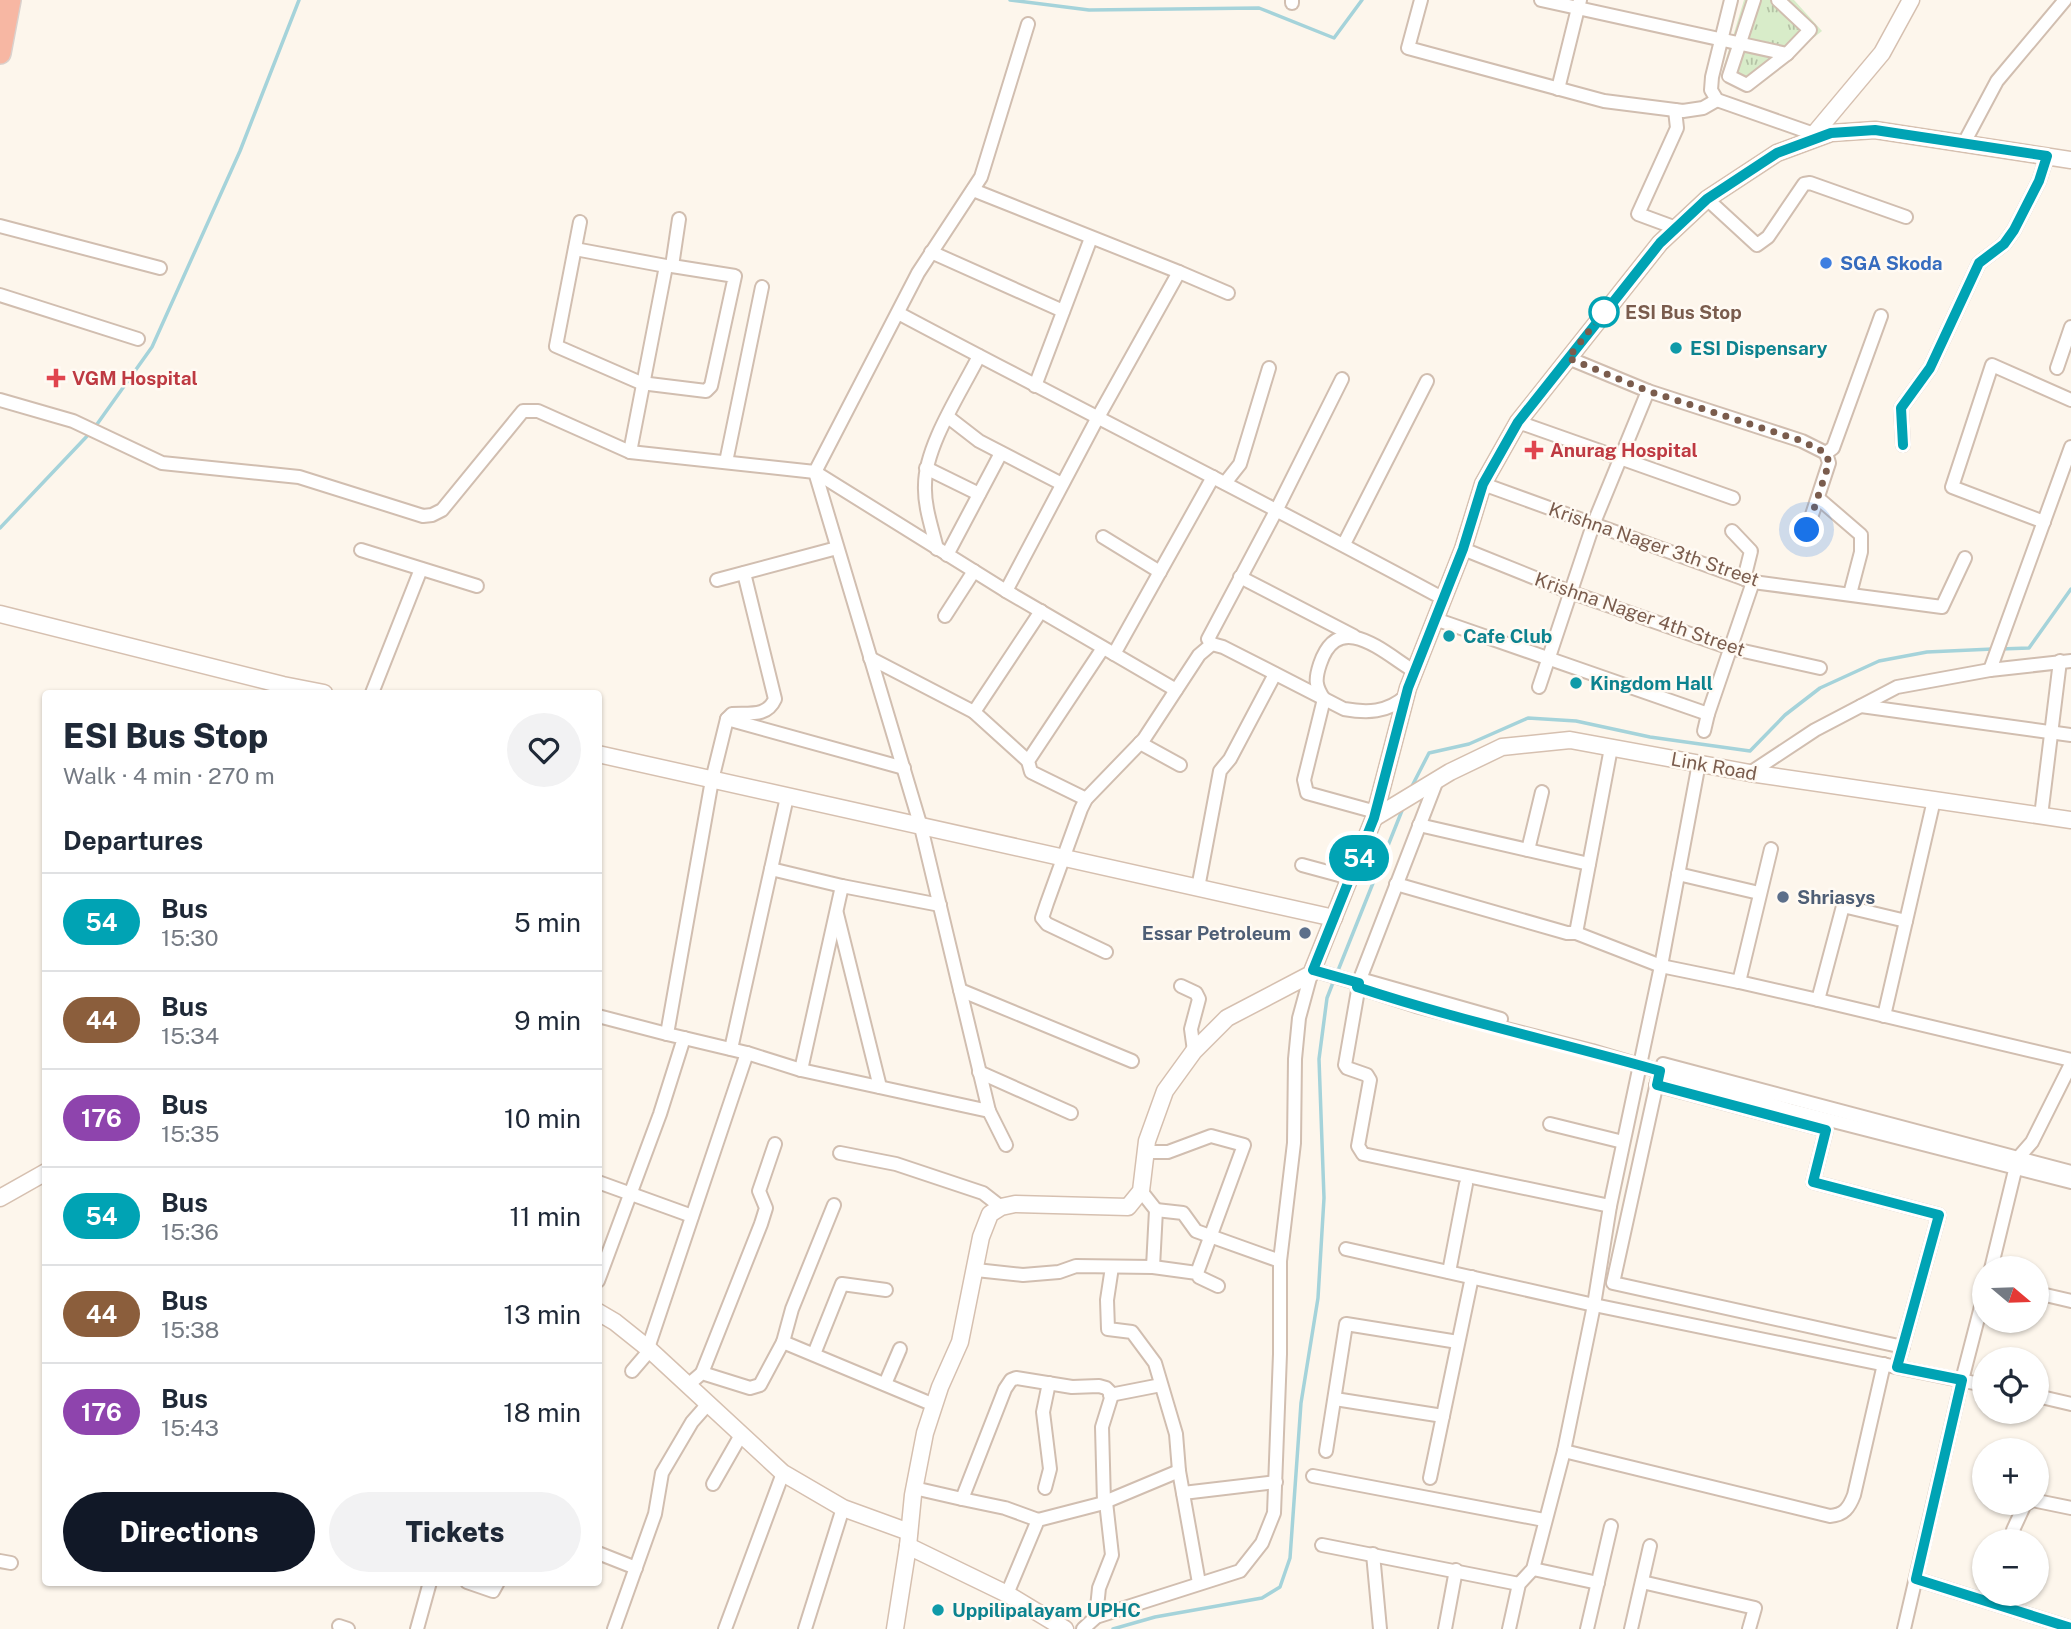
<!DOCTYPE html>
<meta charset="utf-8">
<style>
:root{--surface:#fff;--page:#f2f2f3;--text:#1f2937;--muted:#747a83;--line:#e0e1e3;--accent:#111827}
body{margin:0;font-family:"Public Sans",sans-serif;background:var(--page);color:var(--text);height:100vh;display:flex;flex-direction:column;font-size:26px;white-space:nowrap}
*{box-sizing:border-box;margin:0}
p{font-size:23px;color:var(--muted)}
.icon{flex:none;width:38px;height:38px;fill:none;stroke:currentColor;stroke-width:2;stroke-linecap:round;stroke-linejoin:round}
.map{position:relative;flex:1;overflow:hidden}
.sheet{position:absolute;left:42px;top:690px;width:560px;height:896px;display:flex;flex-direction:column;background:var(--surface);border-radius:7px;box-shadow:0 2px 5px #0004}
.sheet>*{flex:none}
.badge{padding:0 14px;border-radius:23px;font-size:24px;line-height:46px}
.needle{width:46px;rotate:109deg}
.controls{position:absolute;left:1972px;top:1256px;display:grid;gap:14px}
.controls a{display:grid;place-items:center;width:77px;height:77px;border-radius:50%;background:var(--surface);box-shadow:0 2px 5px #0004;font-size:35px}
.you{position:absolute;width:35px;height:35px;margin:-18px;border:5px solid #fff;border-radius:50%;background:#1a73e8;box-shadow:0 0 0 10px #1a73e833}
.map>.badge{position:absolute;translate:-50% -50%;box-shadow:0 0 0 4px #fff}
h2{padding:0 21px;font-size:26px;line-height:63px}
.round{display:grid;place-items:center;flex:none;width:74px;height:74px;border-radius:37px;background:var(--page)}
.summary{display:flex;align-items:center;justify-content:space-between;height:119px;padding:0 21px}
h1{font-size:33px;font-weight:800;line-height:52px}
.button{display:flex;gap:14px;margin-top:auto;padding:14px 21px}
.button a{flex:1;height:80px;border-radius:42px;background:var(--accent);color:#fff;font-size:28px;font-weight:800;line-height:80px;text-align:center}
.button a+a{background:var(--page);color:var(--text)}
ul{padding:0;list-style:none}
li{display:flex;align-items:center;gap:21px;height:98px;padding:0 21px;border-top:2px solid var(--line)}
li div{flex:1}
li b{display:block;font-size:26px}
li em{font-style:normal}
li .badge{min-width:77px;font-weight:700;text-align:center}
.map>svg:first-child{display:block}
.park{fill:url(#park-tufts)}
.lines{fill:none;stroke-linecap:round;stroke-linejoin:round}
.stream{stroke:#a5d3da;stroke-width:3.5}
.street-casing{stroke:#d1beb0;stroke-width:16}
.secondary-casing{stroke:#d6c0b0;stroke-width:19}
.highway-casing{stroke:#dad1cd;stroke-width:24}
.street{stroke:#fff;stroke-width:12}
.secondary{stroke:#fff;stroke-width:16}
.highway{stroke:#f7b7a3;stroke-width:21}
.line-casing{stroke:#fff;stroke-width:16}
.line{stroke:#00a3b4;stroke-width:10}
.walk{stroke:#7a5c4d;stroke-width:7;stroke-dasharray:0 12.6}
.shop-dot{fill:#3f7fe0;stroke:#fffaf3;stroke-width:2.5}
.stop-dot{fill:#fff;stroke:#00a3b4;stroke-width:3.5}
.culture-dot{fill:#0f9aa8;stroke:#fffaf3;stroke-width:2.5}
.health-dot{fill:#e0444e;stroke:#fffaf3;stroke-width:2.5}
.service-dot{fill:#5c6f8a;stroke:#fffaf3;stroke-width:2.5}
.labels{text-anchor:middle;stroke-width:5;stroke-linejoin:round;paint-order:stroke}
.shop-label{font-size:19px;font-weight:bold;fill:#366cbe;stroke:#fffaf3;text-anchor:start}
.stop-label{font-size:19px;font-weight:bold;fill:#7a5c4d;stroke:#fffaf3;text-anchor:start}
.culture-label{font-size:19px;font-weight:bold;fill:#0d838f;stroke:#fffaf3;text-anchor:start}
.health-label{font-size:19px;font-weight:bold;fill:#be3a42;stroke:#fffaf3;text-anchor:start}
.street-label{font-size:19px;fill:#7a5c4d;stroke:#fffaf3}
.service-label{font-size:19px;font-weight:bold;fill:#4e5e75;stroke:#fffaf3;text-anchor:start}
</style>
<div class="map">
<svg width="2071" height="1629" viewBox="0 0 2071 1629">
<defs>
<pattern id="park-tufts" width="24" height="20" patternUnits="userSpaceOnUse" patternTransform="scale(1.75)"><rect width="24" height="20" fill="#d8ecc9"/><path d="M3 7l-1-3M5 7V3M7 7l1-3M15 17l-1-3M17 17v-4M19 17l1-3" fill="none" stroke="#b4c2a5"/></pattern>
</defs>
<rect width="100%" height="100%" fill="#fdf6ec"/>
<polygon class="park" points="1744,0 1794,0 1822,31 1745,92 1721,76"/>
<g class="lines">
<g class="stream">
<polyline points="1010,0 1089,10 1259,8 1334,38 1362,0"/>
<polyline points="95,427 152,347 240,151 299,0"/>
<polyline points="0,528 90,433"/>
<polyline points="2000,649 2029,648 2071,589"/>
<polyline points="1411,788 1429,753 1469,744 1528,718 1576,721 1650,737 1750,751 1785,715 1820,688 1879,661 1927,652 1993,649"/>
<polyline points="1337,973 1403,808"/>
<polyline points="1113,1629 1155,1617 1262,1598 1280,1587 1290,1558 1301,1403 1318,1298 1324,1198 1319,1059 1327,998 1334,980"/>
</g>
<defs>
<g id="street">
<polyline points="1421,0 1408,48 1604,101 1683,111 1703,108 1717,100"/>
<polyline points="1541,0 1787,54"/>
<polyline points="1731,0 1712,77 1711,90 1717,100 1814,134"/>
<polyline points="1754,0 1729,76 1747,85 1787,54 1810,30 1778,0"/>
<polyline points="1292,3 1292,0"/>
<polyline points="1558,89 1580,0"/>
<polyline points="1675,110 1677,128 1638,214 1676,228"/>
<polyline points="1964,143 1997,81 2065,0"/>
<polyline points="973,190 1179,272 1097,419 1006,591 1176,690"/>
<polyline points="1707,199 1757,245 1768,237 1804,184 1810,183 1906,217"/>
<polyline points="580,222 556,346 641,383 706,391 711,386 735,276 672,266"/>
<polyline points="0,226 160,268"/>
<polyline points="575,249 666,266"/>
<polyline points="931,252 1063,311"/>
<polyline points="1179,272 1228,293"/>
<polyline points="0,295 138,339"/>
<path d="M 898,313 C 1080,410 1263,501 1444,599"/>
<polyline points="1568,358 1648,391 1802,441 1826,453"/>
<polyline points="2057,368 2071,327"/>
<polyline points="1035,386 1091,238"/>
<polyline points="0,400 73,421 162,463 299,477 423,516 432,515 442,510 523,411 538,411 630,452 815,472 1006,591"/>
<polyline points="948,417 979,441 1062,484"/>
<polyline points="1518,422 1733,498"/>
<polyline points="1903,445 1901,408 1930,368 1979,263 2004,244 2014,230 2039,181 2047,156"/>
<polyline points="630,452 666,266 672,266 679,219"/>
<polyline points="726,462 762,287"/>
<polyline points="926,468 979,494"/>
<polyline points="1225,483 1240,464 1269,368"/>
<polyline points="1483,484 1753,582 1942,607 1965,558"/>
<polyline points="1818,498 1861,535 1861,552 1850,594"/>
<polyline points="2044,522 1952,487 1992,365 2071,400"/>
<polyline points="1807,530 1829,463 1826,453 1833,448 1881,316"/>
<polyline points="1732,531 1751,551 1744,579"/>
<polyline points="1103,537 1160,572"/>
<polyline points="1344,544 1427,381"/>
<path d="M 937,549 C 932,528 924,506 925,485 C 925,446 961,392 979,356"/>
<polyline points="1463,549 1570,592 1730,648 1820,668"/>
<polyline points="361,550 477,586"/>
<polyline points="947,555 1001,453"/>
<polyline points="1240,577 1354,636"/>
<polyline points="717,580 837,548"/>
<polyline points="945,616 974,571"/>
<polyline points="1435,619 1708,714"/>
<polyline points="1212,644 1208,639 1277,509 1342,379"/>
<polyline points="1114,654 1213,477"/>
<polyline points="870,658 974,712"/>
<polyline points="1990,670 2071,447"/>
<polyline points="1539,687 1593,525 1648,391"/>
<polyline points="372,693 421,569"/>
<polyline points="1861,706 2071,735"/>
<polyline points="727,719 904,768"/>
<polyline points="1704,731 1708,714 1753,582"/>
<polyline points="1140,743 1180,765"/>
<polyline points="1028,761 974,712 1041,611"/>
<polyline points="1750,773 1815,730 1897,687 1990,670 2071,661"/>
<polyline points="1437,780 1360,979 1345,1065 1347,1068 1367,1075 1370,1080 1358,1146 1363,1154 1610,1206"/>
<polyline points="1086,799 1031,772 1028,761 1103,648"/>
<path d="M 1376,812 L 1307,793 L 1304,780 L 1324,699 C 1315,686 1315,679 1320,664 C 1339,608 1385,654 1414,671"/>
<polyline points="2041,816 2060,661"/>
<polyline points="1419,825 1589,864"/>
<polyline points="1528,850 1542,792"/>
<polyline points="1302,865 1350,878"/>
<polyline points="771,869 842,886"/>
<polyline points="1678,874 1759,893"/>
<polyline points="1396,884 1567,933 1576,933 1661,966 1739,982 1771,849"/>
<polyline points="1198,888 1220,771 1230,759 1275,674"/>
<polyline points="837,914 880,1087"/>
<polyline points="1576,933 1611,748"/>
<path d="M 1106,952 L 1047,924 L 1042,918 L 1047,903 L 1081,809 L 1086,799 L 1144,739 L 1199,655 L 1212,644 L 1223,647 L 1344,709 C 1367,713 1387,713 1406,696"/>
<polyline points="1313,970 1358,983"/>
<polyline points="1360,979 1501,1019"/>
<polyline points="1739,982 1818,1000 1843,906 1906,921"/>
<polyline points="1181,986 1196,993 1199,999 1191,1029 1194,1051"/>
<polyline points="1357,987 1416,1006 1592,1051 1790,1110 2071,1182"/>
<polyline points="960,990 1132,1061"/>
<polyline points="1818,1000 2071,1060"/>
<polyline points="598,1016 667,1034"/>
<polyline points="1884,1016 1934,800"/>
<polyline points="684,1038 747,1053 801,1070 989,1111 921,827 815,472 918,273 981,177 1028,24"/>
<polyline points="731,1049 787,797"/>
<polyline points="1663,1064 2071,1172"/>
<polyline points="801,1070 842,886 940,905"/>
<polyline points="979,1072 1071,1113"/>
<polyline points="1658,1078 1613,1283 1903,1347"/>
<polyline points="1656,1085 1826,1130 1813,1182 1939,1215 1897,1367"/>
<polyline points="989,1111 1006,1145"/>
<polyline points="1550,1124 1623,1142"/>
<polyline points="1146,1152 1168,1152 1211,1136 1244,1145 1197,1273"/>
<polyline points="840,1153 896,1164 983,1193 1001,1207"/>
<polyline points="598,1182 692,1216"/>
<polyline points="1156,1210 1183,1213 1196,1231 1280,1261"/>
<polyline points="1346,1249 1594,1305 1984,1385"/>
<polyline points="1112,1267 1107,1300 1108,1329 1132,1332 1155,1363 1176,1434 1179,1471 1199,1583"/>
<polyline points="1153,1267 1197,1273 1199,1277 1218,1286"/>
<polyline points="1991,1269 2018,1158 2032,1142 2071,1064"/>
<polyline points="976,1270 1023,1275 1059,1272 1076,1266 1153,1267 1156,1210 1141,1191"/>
<polyline points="1449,1272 1466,1184"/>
<path d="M 598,1281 L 660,1114 L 684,1038 L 667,1034 L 712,780 L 727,719 L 732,714 C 750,713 767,717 775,699 L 744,573"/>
<polyline points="2037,1293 2071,1301"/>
<polyline points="783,1342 792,1309 834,1205"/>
<polyline points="648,1348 747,1053"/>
<polyline points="814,1354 842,1284 886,1290"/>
<polyline points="632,1371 650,1350"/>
<polyline points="702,1373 761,1224 766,1208 759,1191 775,1144"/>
<polyline points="885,1384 900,1349"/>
<polyline points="688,1385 702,1373 750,1388 760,1385 783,1342 934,1405"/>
<polyline points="1110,1395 1161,1385"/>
<polyline points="2037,1396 2071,1404"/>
<polyline points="1335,1399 1443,1416"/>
<polyline points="1326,1451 1346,1324 1458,1342"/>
<path d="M 1564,1451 L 1830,1516 C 1844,1515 1849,1508 1854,1495 L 1884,1364"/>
<polyline points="1313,1476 1544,1520"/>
<polyline points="1430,1478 1472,1277"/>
<polyline points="713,1484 741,1435"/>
<polyline points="914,1488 962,1499 1005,1389 1011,1380 1016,1378 1072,1387 1099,1386 1106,1388 1110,1392 1111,1398 1102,1427 1104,1503"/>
<polyline points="1045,1488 1050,1469 1043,1412 1049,1383"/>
<polyline points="1183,1493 1276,1482"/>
<polyline points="962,1499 1005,1508 1038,1520"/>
<polyline points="2037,1501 2071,1508"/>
<polyline points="2013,1530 2025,1504 2028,1503"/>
<polyline points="1322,1545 1519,1584"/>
<polyline points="598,1553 636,1568"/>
<polyline points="1373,1554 1380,1629"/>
<polyline points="0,1561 11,1563"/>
<polyline points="1533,1569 1598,1583"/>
<polyline points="1916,1579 2071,1628"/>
<polyline points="467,1582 493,1591 498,1582"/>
<polyline points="1642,1582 1755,1608 1749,1629"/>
<polyline points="1007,1594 1038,1520 1100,1504 1179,1471"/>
<polyline points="1096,1617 1099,1588 1112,1555 1106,1502"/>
<polyline points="339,1626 348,1629"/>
<polyline points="417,1629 430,1582"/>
<polyline points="614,1629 655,1514 662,1473 692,1422 707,1405"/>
<polyline points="725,1629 783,1473"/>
<polyline points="805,1629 843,1508"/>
<polyline points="1083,1629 1096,1617 1240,1571 1262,1543 1274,1513 1280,1354 1280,1261 1294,1143 1295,1059 1299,1018 1311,974"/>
<polyline points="1445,1629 1456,1570"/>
<polyline points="1509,1629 1519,1584 1533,1569 1564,1451 1594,1305 1610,1206 1661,966 1699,763"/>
<polyline points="1587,1629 1611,1526"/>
<polyline points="1631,1629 1650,1546"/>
<polyline points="1904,1629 1962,1380 1984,1295"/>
</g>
<g id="secondary">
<polyline points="1810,139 1882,53 1911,0"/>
<polyline points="0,614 283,685 324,693"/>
<polyline points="598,754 1334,918"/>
<polyline points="1374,818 1450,772 1502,747 1570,740 1750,773 2071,820"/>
<polyline points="0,1198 46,1172"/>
<polyline points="598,1312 615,1322 650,1350 783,1473 843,1508 909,1532"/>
<polyline points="908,1546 1007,1594 1065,1629"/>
<polyline points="895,1629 908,1546 913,1495 925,1433 940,1387 960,1342 981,1237 990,1214 1001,1207 1015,1204 1128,1207 1141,1191 1147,1141 1165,1091 1194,1051 1227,1018 1311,974 1374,818 1408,688 1463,549 1483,484 1518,422 1660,243 1707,199 1777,153 1831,133 1875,130 2071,160"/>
</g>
<polyline id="highway" points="0,53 10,0"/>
</defs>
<use href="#street" class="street-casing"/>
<use href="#secondary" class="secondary-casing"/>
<use href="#highway" class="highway-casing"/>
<use href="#street" class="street"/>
<use href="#secondary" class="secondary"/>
<use href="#highway" class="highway"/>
</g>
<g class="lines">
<defs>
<path id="line" d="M 1903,445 L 1901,408 L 1930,368 L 1979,263 L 2004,244 L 2014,230 L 2039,181 L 2047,156 L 1875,130 L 1831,133 L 1777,153 L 1707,199 L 1660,243 L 1518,422 L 1483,484 L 1463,549 L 1408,688 L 1374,818 L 1313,970 L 1359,983 L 1357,987 C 1457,1020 1559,1042 1660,1071 L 1657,1085 L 1826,1130 L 1813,1182 L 1939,1215 L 1897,1367 L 1962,1380 L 1916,1579 L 2071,1628"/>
</defs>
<use href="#line" class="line-casing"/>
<use href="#line" class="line"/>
<polyline class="walk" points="1604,312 1568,358 1648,391 1802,441 1826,453 1829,463 1807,530"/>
</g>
<circle class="shop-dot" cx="1826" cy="263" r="7"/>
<circle class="stop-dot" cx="1604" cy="312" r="14"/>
<g class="culture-dot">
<circle cx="1676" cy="348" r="7"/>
<circle cx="1449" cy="636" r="7"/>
<circle cx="1576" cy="683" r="7"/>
<circle cx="938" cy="1610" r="7"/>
</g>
<g class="health-dot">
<path d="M52.5 367.5h7v7h7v7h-7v7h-7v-7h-7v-7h7z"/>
<path d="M1530.5 439.5h7v7h7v7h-7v7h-7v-7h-7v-7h7z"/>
</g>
<g class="service-dot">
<circle cx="1783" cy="897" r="7"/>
<circle cx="1305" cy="933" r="7"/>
</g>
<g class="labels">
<g class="shop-label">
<text x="1840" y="270">SGA Skoda</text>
</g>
<g class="stop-label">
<text x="1625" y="319">ESI Bus Stop</text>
</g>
<g class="culture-label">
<text x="1690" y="355">ESI Dispensary</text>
<text x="1463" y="643">Cafe Club</text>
<text x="1590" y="690">Kingdom Hall</text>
<text x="952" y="1617">Uppilipalayam UPHC</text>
</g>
<g class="health-label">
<text x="72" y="385">VGM Hospital</text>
<text x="1550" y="457">Anurag Hospital</text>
</g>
<g class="street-label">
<text transform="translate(1654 544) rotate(19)" y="7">Krishna Nager 3th Street</text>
<text transform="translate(1640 614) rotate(19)" y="7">Krishna Nager 4th Street</text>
<text transform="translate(1714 766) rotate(10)" y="7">Link Road</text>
</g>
<g class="service-label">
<text x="1797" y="904">Shriasys</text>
<text x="1291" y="940" text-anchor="end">Essar Petroleum</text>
</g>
</g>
</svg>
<div class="controls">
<a><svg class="needle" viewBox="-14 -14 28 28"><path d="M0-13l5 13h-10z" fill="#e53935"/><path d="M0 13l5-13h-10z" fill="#747a83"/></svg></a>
<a><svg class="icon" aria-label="locate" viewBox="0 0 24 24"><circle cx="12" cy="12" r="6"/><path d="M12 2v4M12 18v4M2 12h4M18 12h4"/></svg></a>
<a>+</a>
<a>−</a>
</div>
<div class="you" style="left:1807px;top:530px"></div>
<b class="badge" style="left:1359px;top:858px;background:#00a3b4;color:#fff">54</b>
<section class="sheet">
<div class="summary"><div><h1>ESI Bus Stop</h1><p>Walk · 4 min · 270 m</p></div><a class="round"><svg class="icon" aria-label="heart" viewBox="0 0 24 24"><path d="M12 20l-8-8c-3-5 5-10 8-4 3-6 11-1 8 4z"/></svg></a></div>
<h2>Departures</h2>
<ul>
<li><span class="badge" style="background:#00a3b4;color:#fff">54</span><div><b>Bus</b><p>15:30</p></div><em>5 min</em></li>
<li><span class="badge" style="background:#8b5e3c;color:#fff">44</span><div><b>Bus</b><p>15:34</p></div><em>9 min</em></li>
<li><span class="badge" style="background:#8e44ad;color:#fff">176</span><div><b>Bus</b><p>15:35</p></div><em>10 min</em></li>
<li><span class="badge" style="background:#00a3b4;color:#fff">54</span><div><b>Bus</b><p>15:36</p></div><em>11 min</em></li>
<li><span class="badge" style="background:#8b5e3c;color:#fff">44</span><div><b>Bus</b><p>15:38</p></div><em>13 min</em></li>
<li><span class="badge" style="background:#8e44ad;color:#fff">176</span><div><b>Bus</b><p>15:43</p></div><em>18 min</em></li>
</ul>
<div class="button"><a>Directions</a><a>Tickets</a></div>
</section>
</div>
